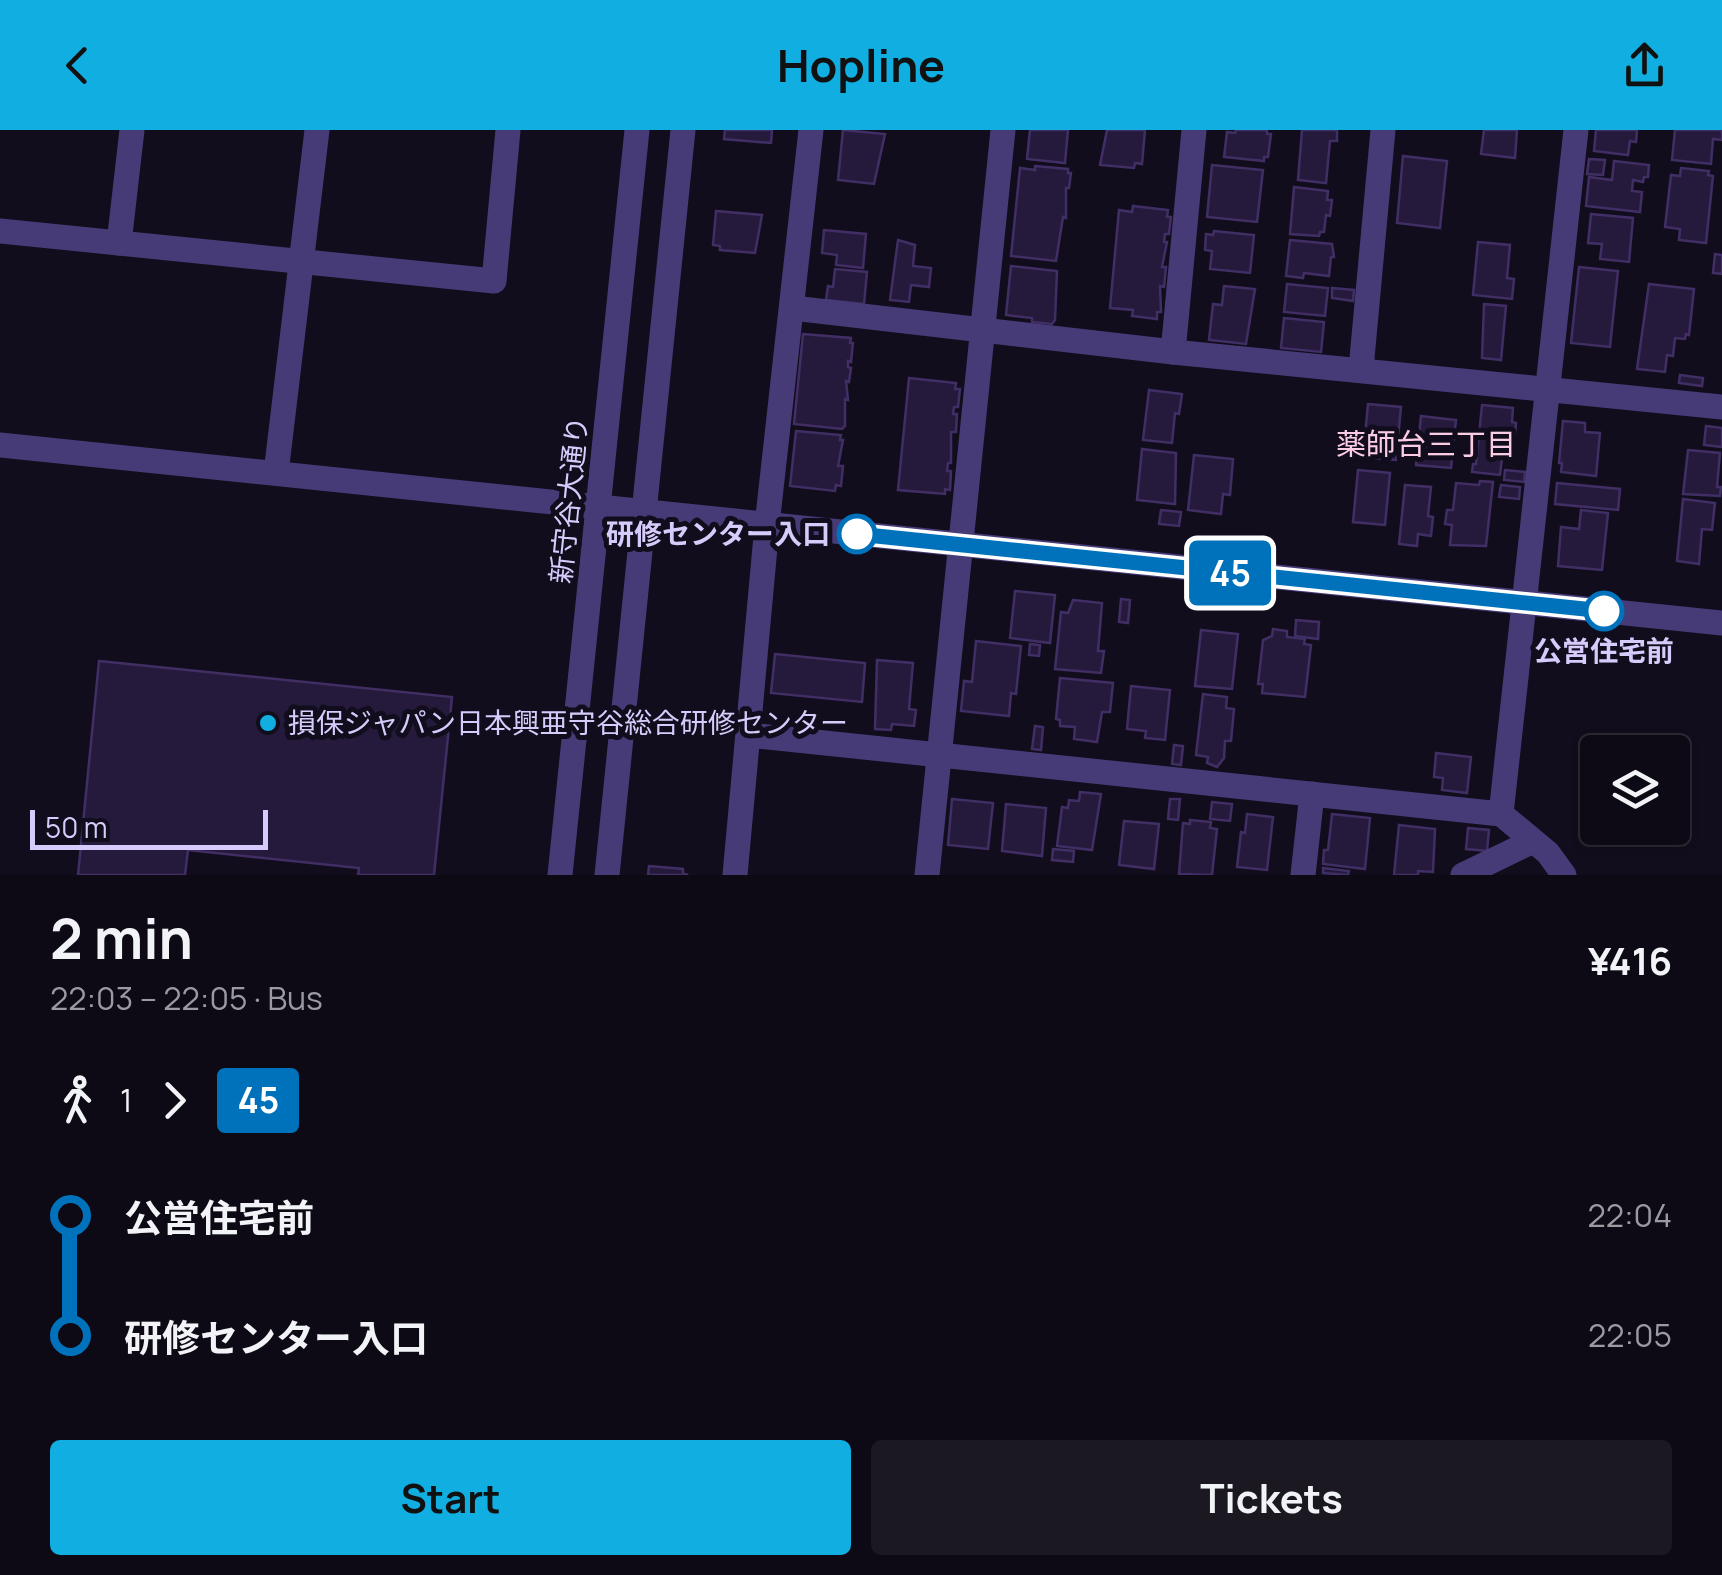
<!DOCTYPE html>
<meta charset="utf-8">
<style>
:root{--surface:#0d0a15;--page:#1b1822;--text:#f1f3f6;--muted:#9a9aa0;--line:#2d2b34;--accent:#11afe1}
body{margin:0;font-family:Manrope,"Noto Sans JP",sans-serif;background:var(--page);color:var(--text);height:100vh;display:flex;flex-direction:column;font-size:38px;white-space:nowrap}
*{box-sizing:border-box;margin:0}
p{font-size:32px;color:var(--muted)}
.icon{flex:none;width:55px;height:55px;fill:none;stroke:currentColor;stroke-width:2;stroke-linecap:round;stroke-linejoin:round}
.map{position:relative;height:745px;overflow:hidden}
.details{display:flex;flex-direction:column;background:var(--surface);flex:1}
.details>*{flex:none}
.badge{padding:0 20px;border-radius:8px;font-size:35px;line-height:65px}
.controls{position:absolute;left:1580px;top:605px;display:grid;gap:20px}
.controls a{display:grid;place-items:center;width:110px;height:110px;border-radius:10px;background:var(--surface);box-shadow:0 2px 8px #0004,0 0 0 2px var(--line);font-size:50px}
.scale{position:absolute;left:30px;bottom:25px;width:238px;box-sizing:border-box;padding-left:10px;border:5px solid #d7cbfb;border-top:0;font-size:28px;line-height:35px;white-space:nowrap;color:#d7cbfb;-webkit-text-stroke:8px #110d1c;paint-order:stroke}
.map>.badge{position:absolute;translate:-50% -50%;box-shadow:0 0 0 5px #fff}
.legs{display:flex;align-items:center;gap:15px;height:110px;padding:0 50px;font-size:32px}
.legs p{margin-inline-start:auto}
.overview{display:flex;align-items:center;justify-content:space-between;height:170px;padding:0 50px}
h1{font-size:55px;font-weight:700;line-height:75px}
.button{display:flex;gap:20px;margin-top:auto;padding:20px 50px}
.button a{flex:1;height:115px;border-radius:10px;background:var(--accent);color:#111;font-size:40px;font-weight:700;line-height:115px;text-align:center}
.button a+a{background:var(--page);color:var(--text)}
ul{padding:0 50px;list-style:none}
li{display:flex;align-items:center;gap:35px;height:120px;font-size:38px}
li i{display:grid;place-items:center;width:15px;height:100%;margin:0 12px;background:currentColor}
li i::after{content:'';width:25px;height:25px;margin:-12px;border:8px solid;border-radius:50%;background:var(--surface)}
li p{margin-inline-start:auto}
li:first-child i{background:linear-gradient(#0000 50%,currentColor 0)}
li:last-child i{background:linear-gradient(currentColor 50%,#0000 0)}
header{display:flex;justify-content:space-between;align-items:center;height:130px;padding:0 50px;background:var(--accent);color:#111;font-size:45px;font-weight:700}
.map>svg:first-child{display:block}
.building{fill:#251a3b;stroke:#412e65;stroke-width:2.5}
.lines{fill:none;stroke-linecap:round;stroke-linejoin:round}
.minor{stroke:#463b77;stroke-width:25}
.line-1-casing{stroke:#fff;stroke-width:22}
.line-1{stroke:#0072bc;stroke-width:15}
.stop-1-dot{fill:#fff;stroke:#0072bc;stroke-width:5}
.poi-dot{fill:#11afe1;stroke:#110d1c;stroke-width:4}
.labels{text-anchor:middle;stroke-width:10;stroke-linejoin:round;paint-order:stroke}
.street-label{font-size:28px;fill:#d7cbfb;stroke:#110d1c}
.stop-label{font-size:28px;font-weight:bold;fill:#d7cbfb;stroke:#110d1c;text-anchor:end}
.poi-label{font-size:28px;fill:#d7cbfb;stroke:#110d1c;text-anchor:start}
.neighbourhood-label{font-size:30px;fill:#fbcde4;stroke:#110d1c}
</style>
<header><svg class="icon" aria-label="back" viewBox="0 0 24 24"><path d="M15 5l-7 7 7 7"/></svg>Hopline<svg class="icon" aria-label="share" viewBox="0 0 24 24"><path d="M12 15V3M7 8l5-5 5 5M5 13v7h14v-7"/></svg></header>
<div class="map">
<svg width="1722" height="745" viewBox="0 0 1722 745">
<rect width="100%" height="100%" fill="#110d1c"/>
<g class="building">
<polygon points="725,0 772,0 771,13 724,9"/>
<polygon points="843,0 885,4 874,54 838,50"/>
<polygon points="1030,0 1068,0 1065,33 1027,29"/>
<polygon points="1107,0 1145,0 1142,34 1135,33 1134,38 1100,35"/>
<polygon points="1236,0 1267,0 1267,4 1271,4 1268,27 1264,27 1264,31 1224,27 1227,2 1235,3"/>
<polygon points="1302,0 1337,0 1337,11 1330,11 1326,53 1298,50"/>
<polygon points="1484,0 1517,0 1515,28 1481,24"/>
<polygon points="1596,0 1637,0 1636,12 1630,11 1628,25 1594,21"/>
<polygon points="1675,0 1722,0 1722,10 1713,9 1711,34 1672,30"/>
<polygon points="1403,26 1447,31 1440,98 1397,93"/>
<polygon points="1589,29 1605,30 1603,45 1587,44"/>
<polygon points="1614,31 1649,35 1648,47 1644,47 1643,52 1633,50 1632,61 1642,62 1640,82 1586,76 1589,47 1612,50"/>
<polygon points="1212,35 1263,40 1257,92 1207,87"/>
<polygon points="1035,36 1068,39 1068,43 1071,43 1069,58 1066,58 1066,88 1063,87 1056,131 1011,126 1020,38 1035,40"/>
<polygon points="1681,38 1709,41 1708,45 1713,46 1706,113 1679,110 1680,99 1665,97 1671,45 1680,46"/>
<polygon points="1294,57 1328,61 1327,70 1332,70 1330,86 1326,85 1324,102 1320,102 1319,106 1290,104"/>
<polygon points="1133,76 1168,80 1167,87 1171,87 1169,104 1165,104 1164,112 1167,112 1162,137 1166,137 1164,157 1160,156 1161,182 1157,182 1157,189 1132,186 1133,180 1110,178 1119,80 1132,82"/>
<polygon points="716,81 762,85 755,123 720,120 720,116 713,115"/>
<polygon points="1591,84 1633,88 1629,132 1600,129 1602,114 1588,113"/>
<polygon points="824,100 866,104 863,138 836,135 837,125 822,123"/>
<polygon points="1214,101 1254,105 1250,143 1210,139 1212,121 1205,120 1206,104 1213,105"/>
<polygon points="898,110 915,115 913,136 931,138 929,157 911,155 909,172 890,170"/>
<polygon points="1290,110 1332,114 1334,127 1331,127 1329,146 1304,143 1303,148 1286,146"/>
<polygon points="1478,112 1510,115 1507,148 1514,149 1512,169 1473,165"/>
<polygon points="1715,124 1722,125 1722,144 1713,143"/>
<polygon points="1011,136 1057,141 1055,190 1052,194 1032,192 1032,188 1006,185"/>
<polygon points="1579,137 1618,141 1610,217 1571,213"/>
<polygon points="835,139 867,142 864,174 826,170 828,156 833,157"/>
<polygon points="1287,154 1328,158 1325,186 1284,182"/>
<polygon points="1649,154 1694,159 1689,205 1686,204 1685,209 1675,208 1673,226 1667,225 1665,242 1637,239"/>
<polygon points="1224,156 1255,159 1246,214 1209,210 1213,174 1222,175"/>
<polygon points="1332,158 1354,160 1353,171 1332,168"/>
<polygon points="1484,174 1506,176 1501,230 1482,228"/>
<polygon points="1284,188 1324,192 1321,222 1281,218"/>
<polygon points="803,204 851,208 850,213 853,213 851,232 848,231 848,237 851,238 849,252 846,251 848,270 845,269 845,296 842,299 794,294"/>
<polygon points="1680,245 1703,248 1702,256 1679,253"/>
<polygon points="909,248 956,253 955,259 960,259 958,277 954,277 953,284 957,284 956,302 951,302 951,333 948,333 947,341 951,341 950,360 945,359 945,364 898,360"/>
<polygon points="1149,260 1182,264 1179,284 1175,283 1172,313 1143,310"/>
<polygon points="1368,274 1401,277 1396,330 1363,327"/>
<polygon points="1482,275 1513,278 1512,292 1516,293 1513,329 1502,328 1500,345 1472,342 1473,334 1476,334"/>
<polygon points="1421,286 1456,290 1451,338 1416,335"/>
<polygon points="1563,291 1585,293 1585,302 1600,303 1596,346 1561,342 1562,333 1559,333"/>
<polygon points="1706,296 1722,298 1722,317 1704,315"/>
<polygon points="796,301 841,305 840,310 843,310 838,336 843,336 841,356 836,355 835,361 790,356"/>
<polygon points="1142,319 1176,323 1175,374 1137,370"/>
<polygon points="1688,320 1720,323 1717,357 1721,357 1720,366 1683,364"/>
<polygon points="1194,325 1233,329 1230,365 1223,364 1221,384 1188,380"/>
<polygon points="1358,340 1390,343 1385,395 1353,392"/>
<polygon points="1505,340 1525,342 1524,352 1504,350"/>
<polygon points="1480,351 1493,352 1486,416 1450,415 1452,395 1445,394 1447,380 1453,380 1456,353 1479,355"/>
<polygon points="1557,353 1620,359 1618,380 1555,374"/>
<polygon points="1405,355 1431,357 1428,386 1433,387 1431,406 1418,404 1417,416 1399,414"/>
<polygon points="1501,355 1520,357 1519,369 1499,367"/>
<polygon points="1683,369 1715,373 1712,400 1702,399 1699,434 1677,431"/>
<polygon points="1161,380 1181,382 1179,396 1159,394"/>
<polygon points="1581,380 1608,383 1602,440 1558,436 1561,397 1579,399"/>
<polygon points="1015,461 1055,465 1050,513 1010,508"/>
<polygon points="1121,469 1130,470 1128,493 1119,492"/>
<polygon points="1073,470 1102,473 1098,521 1104,521 1101,543 1055,539 1061,482 1068,483"/>
<polygon points="1296,490 1319,492 1318,509 1295,506"/>
<polygon points="1273,499 1287,501 1287,507 1305,509 1304,514 1311,515 1305,567 1262,563 1263,554 1258,554 1263,510 1272,506"/>
<polygon points="1201,500 1238,504 1232,559 1195,556"/>
<polygon points="976,511 1021,516 1016,564 1011,563 1009,586 961,581 964,551 972,552"/>
<polygon points="1030,514 1040,515 1039,526 1029,525"/>
<polygon points="775,524 865,533 862,572 771,563"/>
<polygon points="877,530 913,533 909,579 916,580 914,596 892,594 891,600 875,599"/>
<polygon points="99,531 452,567 434,745 358,745 359,738 188,720 185,745 78,745"/>
<polygon points="1060,548 1113,553 1110,582 1102,582 1097,612 1074,609 1075,597 1060,596 1060,590 1056,589"/>
<polygon points="1131,556 1170,560 1165,610 1145,608 1146,601 1127,599"/>
<polygon points="1203,564 1227,567 1226,578 1234,579 1231,611 1225,611 1224,628 1217,637 1207,633 1208,627 1196,625"/>
<polygon points="663,594 672,595 670,608 662,607"/>
<polygon points="1035,596 1043,597 1041,620 1032,619"/>
<polygon points="1174,615 1183,616 1181,635 1172,634"/>
<polygon points="1436,623 1471,627 1467,663 1442,660 1443,648 1434,647"/>
<polygon points="1080,662 1101,664 1092,720 1057,716 1062,677 1068,678 1069,670 1079,671"/>
<polygon points="952,669 993,673 988,719 948,715"/>
<polygon points="1170,669 1180,669 1178,690 1168,689"/>
<polygon points="1212,672 1232,674 1230,691 1210,689"/>
<polygon points="1006,674 1046,678 1042,726 1002,721"/>
<polygon points="1247,684 1273,687 1267,740 1237,737 1241,702 1245,703"/>
<polygon points="1332,684 1370,688 1365,739 1323,734 1324,720 1328,720"/>
<polygon points="1190,690 1211,692 1210,698 1217,699 1212,745 1179,744 1183,693 1190,694"/>
<polygon points="1124,691 1159,694 1154,739 1119,735"/>
<polygon points="1399,695 1435,699 1433,742 1418,741 1418,745 1394,745"/>
<polygon points="1468,698 1489,700 1487,721 1466,719"/>
<polygon points="1053,719 1074,721 1073,732 1052,730"/>
<polygon points="649,736 683,739 683,743 688,745 648,745"/>
<polygon points="1323,738 1349,741 1348,745 1323,743"/>
</g>
<g class="lines">
<g class="minor">
<polyline points="0,101 494,151 508,0"/>
<polyline points="119,113 132,0"/>
<polyline points="793,178 1173,222 1722,277"/>
<polyline points="1173,222 1194,0"/>
<polyline points="1361,239 1383,0"/>
<polyline points="0,315 1722,493"/>
<polyline points="276,343 317,0"/>
<polyline points="749,605 1501,684 1548,723 1564,745"/>
<polyline points="1501,684 1576,0"/>
<polyline points="560,745 637,0"/>
<polyline points="607,745 683,0"/>
<polyline points="735,745 767,395 811,0"/>
<polyline points="927,745 1003,0"/>
<polyline points="1303,745 1312,664"/>
<polyline points="1463,745 1533,711"/>
</g>
</g>
<g class="lines">
<defs>
<polyline id="line-1" points="857,404 1604,481"/>
</defs>
<use href="#line-1" class="line-1-casing"/>
<use href="#line-1" class="line-1"/>
</g>
<g class="stop-1-dot">
<circle cx="857" cy="404" r="18"/>
<circle cx="1604" cy="481" r="18"/>
</g>
<circle class="poi-dot" cx="268" cy="593" r="10"/>
<g class="labels">
<g class="street-label">
<text transform="translate(569 370) rotate(-84)" y="10">新守谷大通り</text>
</g>
<g class="stop-label">
<text x="830" y="414">研修センター入口</text>
<text x="1604" y="531" text-anchor="middle">公営住宅前</text>
</g>
<g class="poi-label">
<text x="288" y="603">損保ジャパン日本興亜守谷総合研修センター</text>
</g>
<g class="neighbourhood-label">
<text x="1426" y="325">薬師台三丁目</text>
</g>
</g>
</svg>
<div class="controls">
<a><svg class="icon" aria-label="layers" viewBox="0 0 24 24"><path d="M12 4l9 5-9 5-9-5zM3 14l9 5 9-5"/></svg></a>
</div>
<div class="scale">50 m</div>
<b class="badge" style="left:1230px;top:443px;background:#0072bc;color:#fff">45</b>
</div>
<section class="details">
<div class="overview"><div><h1>2 min</h1><p>22:03 – 22:05 · Bus</p></div><b>¥416</b></div>
<div class="legs"><svg class="icon" aria-label="walk" viewBox="0 0 24 24"><circle cx="13" cy="4" r="2"/><path d="M13 8l-2 6 4 7M11 14l-3 7M7 12l3-4h3l4 4"/></svg>1<svg class="icon" aria-label="forward" viewBox="0 0 24 24"><path d="M9 5l7 7-7 7"/></svg><b class="badge" style="background:#0072bc;color:#fff">45</b></div>
<ul>
<li><i style="color:#0072bc"></i><b>公営住宅前</b><p>22:04</p></li>
<li><i style="color:#0072bc"></i><b>研修センター入口</b><p>22:05</p></li>
</ul>
<div class="button"><a>Start</a><a>Tickets</a></div>
</section>
